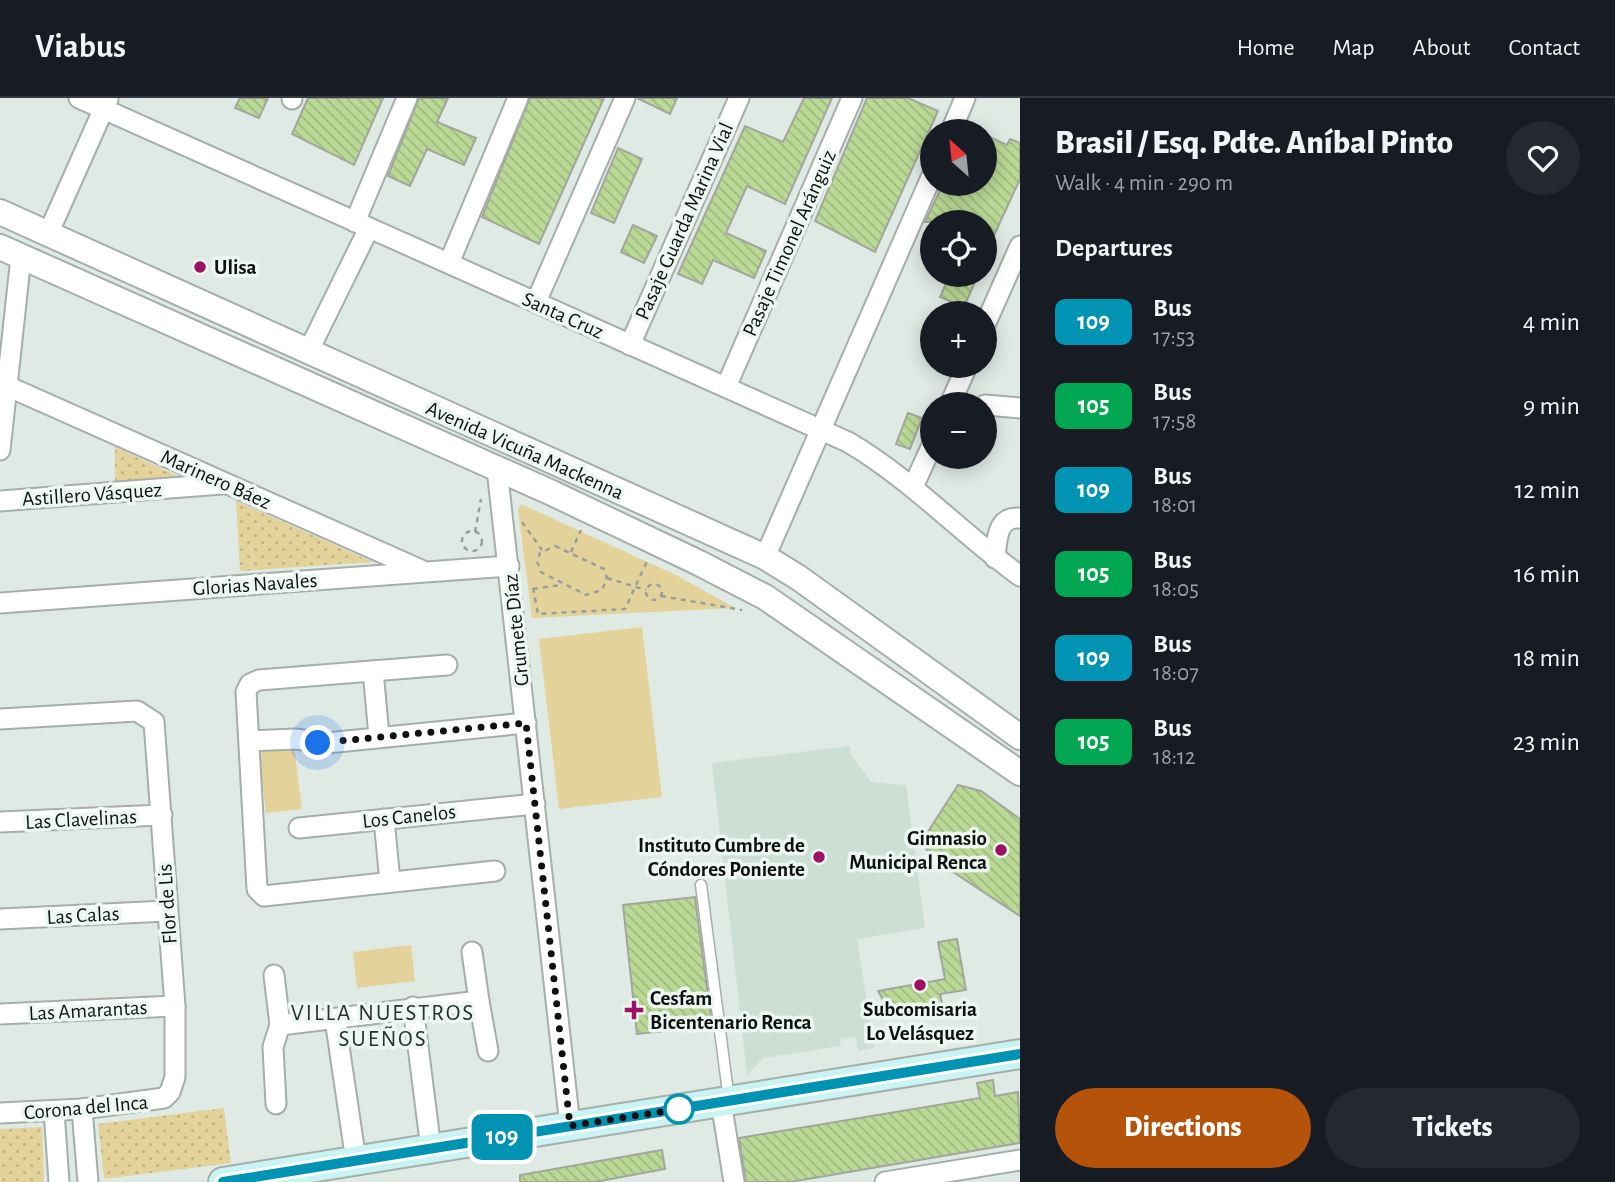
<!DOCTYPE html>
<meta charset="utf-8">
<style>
:root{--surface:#171b24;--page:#242831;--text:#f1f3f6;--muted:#9ea1a6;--line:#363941;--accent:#b45309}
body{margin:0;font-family:"Alegreya Sans",sans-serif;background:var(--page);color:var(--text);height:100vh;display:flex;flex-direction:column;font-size:26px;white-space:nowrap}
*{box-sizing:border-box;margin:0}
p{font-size:23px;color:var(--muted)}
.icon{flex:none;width:38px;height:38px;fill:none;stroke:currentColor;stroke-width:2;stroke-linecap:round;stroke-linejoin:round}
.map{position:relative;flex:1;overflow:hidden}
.panel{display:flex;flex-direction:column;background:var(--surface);width:595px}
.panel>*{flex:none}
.badge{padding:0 14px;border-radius:10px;font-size:24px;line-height:46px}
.needle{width:46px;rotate:333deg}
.controls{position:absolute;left:920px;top:21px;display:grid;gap:14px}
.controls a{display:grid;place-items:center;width:77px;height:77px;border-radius:50%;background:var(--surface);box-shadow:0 4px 18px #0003;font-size:35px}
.you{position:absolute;width:35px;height:35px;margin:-18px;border:5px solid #fff;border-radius:50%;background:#1a73e8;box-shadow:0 0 0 10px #1a73e833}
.map>.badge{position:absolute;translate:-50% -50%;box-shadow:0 0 0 4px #fff}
h2{padding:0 35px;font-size:26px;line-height:63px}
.round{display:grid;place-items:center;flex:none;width:74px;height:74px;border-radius:37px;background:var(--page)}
.summary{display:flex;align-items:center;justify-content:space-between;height:119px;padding:0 35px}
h1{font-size:33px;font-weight:800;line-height:52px}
.primary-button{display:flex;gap:14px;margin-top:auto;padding:14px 35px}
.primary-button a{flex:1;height:80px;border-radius:42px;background:var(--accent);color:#fff;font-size:28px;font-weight:800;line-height:80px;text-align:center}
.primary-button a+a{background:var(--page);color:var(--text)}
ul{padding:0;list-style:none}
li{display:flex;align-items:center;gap:21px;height:84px;padding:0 35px}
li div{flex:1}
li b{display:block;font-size:26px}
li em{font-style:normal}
li .badge{min-width:77px;font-weight:700;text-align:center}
header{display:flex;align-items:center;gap:42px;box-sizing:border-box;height:98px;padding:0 35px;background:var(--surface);border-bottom:2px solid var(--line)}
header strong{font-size:33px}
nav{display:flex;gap:38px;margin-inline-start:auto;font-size:24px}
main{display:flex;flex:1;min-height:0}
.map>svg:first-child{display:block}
.built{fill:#cdded5}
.grass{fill:url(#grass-dots)}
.park{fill:#e3d39a}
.building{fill:url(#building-back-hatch);stroke:#a2a69e;stroke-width:2}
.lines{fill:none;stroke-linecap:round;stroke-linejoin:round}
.service-casing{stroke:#a5aea9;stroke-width:13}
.minor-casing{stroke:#a5aea9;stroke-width:23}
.tertiary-casing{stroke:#a5aea9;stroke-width:28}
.secondary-casing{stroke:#a5aea9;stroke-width:32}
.path{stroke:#989f9b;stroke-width:2.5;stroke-dasharray:5 5;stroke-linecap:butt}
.service{stroke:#fff;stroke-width:10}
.minor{stroke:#fff;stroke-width:19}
.tertiary{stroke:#fff;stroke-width:24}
.secondary{stroke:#caf4f4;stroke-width:28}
.line-casing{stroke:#fff;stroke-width:16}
.line{stroke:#0093b3;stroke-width:10}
.walk{stroke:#0e110f;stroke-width:7;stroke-dasharray:0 12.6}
.poi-dot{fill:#9c1161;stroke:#edf7f2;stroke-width:2.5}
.stop-dot{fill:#fff;stroke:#0093b3;stroke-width:3.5}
.labels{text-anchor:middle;stroke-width:7;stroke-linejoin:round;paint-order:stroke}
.street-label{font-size:21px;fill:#0e110f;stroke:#edf7f2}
.poi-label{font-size:21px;font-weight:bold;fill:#0e110f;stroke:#edf7f2;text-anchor:start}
.neighbourhood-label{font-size:23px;letter-spacing:2px;fill:#2a312d;stroke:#edf7f2}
</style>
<header>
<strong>Viabus</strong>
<nav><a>Home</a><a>Map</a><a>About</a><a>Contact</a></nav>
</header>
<main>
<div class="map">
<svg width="1020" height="1084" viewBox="0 0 1020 1084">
<defs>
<pattern id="grass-dots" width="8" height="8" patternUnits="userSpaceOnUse" patternTransform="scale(1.75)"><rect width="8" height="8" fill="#e3d39a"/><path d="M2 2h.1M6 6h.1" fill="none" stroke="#c2b484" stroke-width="1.8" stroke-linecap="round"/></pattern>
<pattern id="building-back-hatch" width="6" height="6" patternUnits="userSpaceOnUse" patternTransform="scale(1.75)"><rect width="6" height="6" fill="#bad995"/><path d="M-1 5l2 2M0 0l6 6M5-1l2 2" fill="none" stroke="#9fb97f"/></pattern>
</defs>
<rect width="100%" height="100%" fill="#e0eae5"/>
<polygon class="built" points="850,648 850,655 871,684 906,687 925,830 857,841 874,950 858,953 856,939 841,940 840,948 763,960 747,977 712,665"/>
<g class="grass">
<polygon points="115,349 191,384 115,385"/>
<polygon points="236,403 373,464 240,473"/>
<polygon points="224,1010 231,1065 104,1081 98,1026"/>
<polygon points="42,1029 44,1084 0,1084 0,1031"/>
</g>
<g class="park">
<polygon points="521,406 676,477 735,510 532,520 518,412"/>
<polygon points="642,529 662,699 559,711 539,541"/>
<polygon points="294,648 302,711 266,715 258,653"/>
<polygon points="411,847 415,883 357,890 353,854"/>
</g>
<g class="building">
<polygon points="240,0 268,0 259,20 235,10"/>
<polygon points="308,0 383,0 354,67 292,36"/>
<polygon points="419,0 448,0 437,24 476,40 464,67 427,51 410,88 388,78"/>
<polygon points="530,0 604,0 539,146 482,119"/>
<polygon points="637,0 677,0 670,16"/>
<polygon points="804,0 832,0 785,106 747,88 726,135 766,153 754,180 713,162 702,186 678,176 745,28 783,44"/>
<polygon points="867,0 908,0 938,13 875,154 815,123"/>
<polygon points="985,37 1007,47 1010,41 1020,45 1020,81 985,157 985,124 925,124 943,86 985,86"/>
<polygon points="618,50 642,61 614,125 591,115"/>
<polygon points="633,127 657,138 644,165 621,154"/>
<polygon points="950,177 978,177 964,209 940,199"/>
<polygon points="908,315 922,320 910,351 896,346"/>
<polygon points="958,687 981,693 1020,721 1020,818 932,760 922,743"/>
<polygon points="695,799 712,928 637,936 623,807"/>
<polygon points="957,841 966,892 940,896 943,910 933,912 932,916 919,918 918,913 905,916 903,907 890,914 878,893 945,881 938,844"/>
<polygon points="993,982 995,998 1018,994 1020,1045 790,1084 746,1084 739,1040 980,1000 977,985"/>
<polygon points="662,1052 665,1071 595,1084 520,1084 520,1077"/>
</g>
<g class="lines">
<defs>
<polyline id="service" points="701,787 729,1002"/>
<g id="minor">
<path d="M 79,0 L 848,344 C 911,381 961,435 1020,478"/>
<polyline points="292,1 292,0"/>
<polyline points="951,33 965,0"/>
<polyline points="355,124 407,0"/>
<polyline points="48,136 108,1"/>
<polyline points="449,165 518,0"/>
<polyline points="536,204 625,0"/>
<polyline points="985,227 1020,148"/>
<polyline points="630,247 739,0"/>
<polyline points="308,254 369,130"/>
<polyline points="7,288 421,472"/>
<polyline points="726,289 852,0"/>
<polyline points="950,306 967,268"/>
<polyline points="985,307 1020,310"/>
<polyline points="0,352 21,159"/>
<polyline points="497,371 570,1028"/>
<polyline points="913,389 933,345"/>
<polyline points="0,403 222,386"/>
<polyline points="765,459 933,75"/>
<path d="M 995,460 C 997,443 996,418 1020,420"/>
<polyline points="0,505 509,468"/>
<polyline points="447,567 259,582 250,586 246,594 257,791 264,798 495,773"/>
<polyline points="373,573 379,638"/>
<polyline points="0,621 137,613 154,624 175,908 175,979 170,994 164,1000 82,1011 0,1015"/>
<polyline points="249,643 295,641 327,645 526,625"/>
<polyline points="384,721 390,784"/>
<polyline points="0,724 162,717"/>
<polyline points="299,730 535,706"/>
<polyline points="0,821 167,813"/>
<polyline points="472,854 479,903"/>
<polyline points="274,877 280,927 479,903 488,953"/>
<polyline points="413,909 431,1051"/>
<polyline points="0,916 175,908"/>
<polyline points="335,921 356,1063"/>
<polyline points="721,1004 734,1084"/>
<polyline points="276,1006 273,949 280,927"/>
<polyline points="82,1011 88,1084"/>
<polyline points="54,1013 59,1084"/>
<polyline points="885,1084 1020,1062"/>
</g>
<g id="tertiary">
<polyline points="0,114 765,459 799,480 1020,639"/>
<polyline points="0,149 552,395 699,465 765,499 1020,675"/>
</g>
<polyline id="secondary" points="223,1084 1020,956"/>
</defs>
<use href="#service" class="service-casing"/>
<use href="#minor" class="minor-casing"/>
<use href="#tertiary" class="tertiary-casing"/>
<use href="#secondary" class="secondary-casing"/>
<g class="path">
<polyline points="522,424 542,452"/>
<circle cx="472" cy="443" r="10"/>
<polyline points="475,434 481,401"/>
<polygon points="555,448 604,471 607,480 602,492 586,497 541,474 537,463 540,455"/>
<polyline points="571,454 581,432"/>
<polyline points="607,480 646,492"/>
<circle cx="654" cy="494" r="8"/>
<polyline points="533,490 538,516 625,511 648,461"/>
<polyline points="533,491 561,487"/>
<polyline points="661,498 742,512"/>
</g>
<use href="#service" class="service"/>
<use href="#minor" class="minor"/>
<use href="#tertiary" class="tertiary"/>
<use href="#secondary" class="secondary"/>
</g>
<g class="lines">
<defs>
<polyline id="line" points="223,1084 1020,956"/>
</defs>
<use href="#line" class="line-casing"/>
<use href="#line" class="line"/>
<polyline class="walk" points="318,645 526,625 570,1028 679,1011"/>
</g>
<g class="poi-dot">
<circle cx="200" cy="169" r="7"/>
<circle cx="1001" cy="752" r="7"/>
<circle cx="819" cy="759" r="7"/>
<circle cx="920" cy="887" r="7"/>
<path d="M630.5 901.5h7v7h7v7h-7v7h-7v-7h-7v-7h7z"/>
</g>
<circle class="stop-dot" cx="679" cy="1011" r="14"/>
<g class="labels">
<g class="street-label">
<text transform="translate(684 123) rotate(-66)" y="7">Pasaje Guarda Marina Vial</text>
<text transform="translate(789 145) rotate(-66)" y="7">Pasaje Timonel Aránguiz</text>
<text transform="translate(563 217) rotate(24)" y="7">Santa Cruz</text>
<text transform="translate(525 352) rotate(24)" y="7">Avenida Vicuña Mackenna</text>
<text transform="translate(216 381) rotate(24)" y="7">Marinero Báez</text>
<text transform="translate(92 396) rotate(-4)" y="7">Astillero Vásquez</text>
<text transform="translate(255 486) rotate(-4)" y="7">Glorias Navales</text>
<text transform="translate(516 532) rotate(-96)" y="7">Grumete Díaz</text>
<text transform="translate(409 718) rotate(-6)" y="7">Los Canelos</text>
<text transform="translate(81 721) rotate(-3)" y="7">Las Clavelinas</text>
<text transform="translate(167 806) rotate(-94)" y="7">Flor de Lis</text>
<text transform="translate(83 817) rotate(-3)" y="7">Las Calas</text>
<text transform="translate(88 912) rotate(-3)" y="7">Las Amarantas</text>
<text transform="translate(86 1009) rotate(-5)" y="7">Corona del Inca</text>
</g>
<g class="poi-label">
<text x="214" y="176">Ulisa</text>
<text x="987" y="747" text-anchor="end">Gimnasio<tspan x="987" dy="24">Municipal Renca</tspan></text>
<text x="805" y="754" text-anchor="end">Instituto Cumbre de<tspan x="805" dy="24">Cóndores Poniente</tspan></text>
<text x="650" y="907">Cesfam<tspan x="650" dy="24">Bicentenario Renca</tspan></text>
<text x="920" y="918" text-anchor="middle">Subcomisaria<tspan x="920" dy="24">Lo Velásquez</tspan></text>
</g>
<g class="neighbourhood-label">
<text x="383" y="922">VILLA NUESTROS<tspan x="383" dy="26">SUEÑOS</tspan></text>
</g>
</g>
</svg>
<div class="controls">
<a><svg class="needle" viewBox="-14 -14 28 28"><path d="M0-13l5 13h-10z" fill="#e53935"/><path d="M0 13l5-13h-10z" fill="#9ea1a6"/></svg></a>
<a><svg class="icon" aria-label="locate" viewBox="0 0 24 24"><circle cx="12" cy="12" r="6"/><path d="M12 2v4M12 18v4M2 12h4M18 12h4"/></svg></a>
<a>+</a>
<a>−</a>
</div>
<div class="you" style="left:318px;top:645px"></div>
<b class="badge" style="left:502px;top:1039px;background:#0093b3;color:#fff">109</b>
</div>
<section class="panel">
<div class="summary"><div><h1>Brasil / Esq. Pdte. Aníbal Pinto</h1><p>Walk · 4 min · 290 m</p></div><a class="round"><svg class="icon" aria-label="heart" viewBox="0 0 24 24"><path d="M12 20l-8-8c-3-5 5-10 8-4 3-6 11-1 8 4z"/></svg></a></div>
<h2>Departures</h2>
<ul>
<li><span class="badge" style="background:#0093b3;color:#fff">109</span><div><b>Bus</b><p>17:53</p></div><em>4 min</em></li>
<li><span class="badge" style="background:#00a651;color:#fff">105</span><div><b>Bus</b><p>17:58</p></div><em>9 min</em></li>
<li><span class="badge" style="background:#0093b3;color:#fff">109</span><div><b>Bus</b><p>18:01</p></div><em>12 min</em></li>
<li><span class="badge" style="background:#00a651;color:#fff">105</span><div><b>Bus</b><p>18:05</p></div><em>16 min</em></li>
<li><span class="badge" style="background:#0093b3;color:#fff">109</span><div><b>Bus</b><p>18:07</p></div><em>18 min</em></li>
<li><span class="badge" style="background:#00a651;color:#fff">105</span><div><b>Bus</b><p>18:12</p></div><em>23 min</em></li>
</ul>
<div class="primary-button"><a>Directions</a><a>Tickets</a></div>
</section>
</main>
